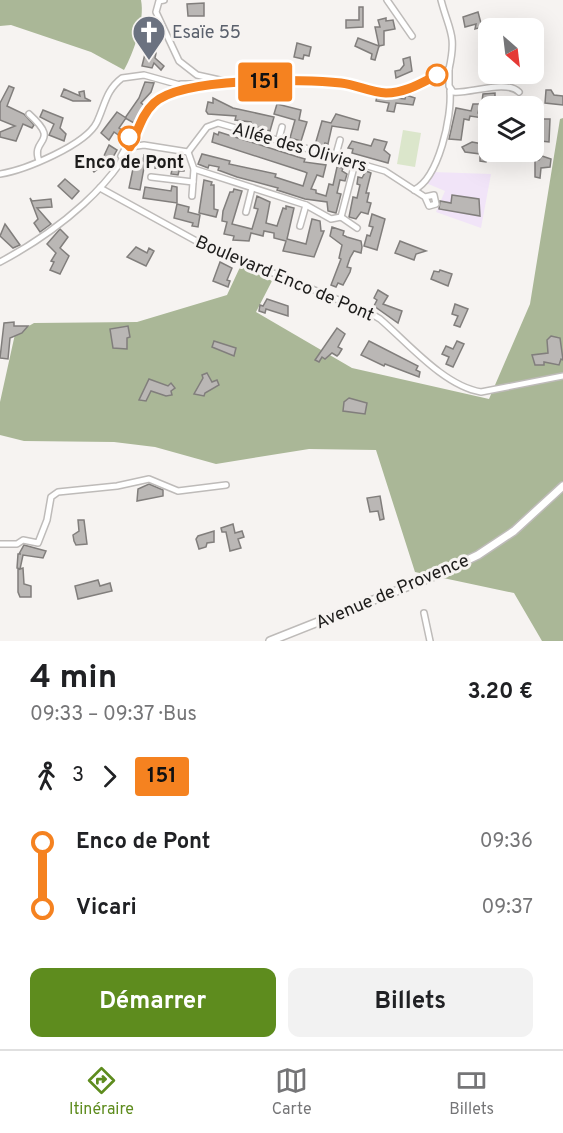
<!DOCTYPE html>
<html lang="fr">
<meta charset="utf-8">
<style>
:root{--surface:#fff;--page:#f2f2f2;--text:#202124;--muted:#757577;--line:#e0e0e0;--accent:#5e8c1e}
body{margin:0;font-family:Overpass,sans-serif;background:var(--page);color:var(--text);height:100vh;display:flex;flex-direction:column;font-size:22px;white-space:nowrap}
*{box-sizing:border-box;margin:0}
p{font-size:20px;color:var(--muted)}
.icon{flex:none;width:33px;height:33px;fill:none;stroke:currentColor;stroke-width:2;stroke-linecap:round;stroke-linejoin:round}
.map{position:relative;height:641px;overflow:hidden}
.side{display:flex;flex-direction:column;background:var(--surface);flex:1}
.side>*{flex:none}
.badge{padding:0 12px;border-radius:4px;font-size:21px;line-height:39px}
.needle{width:39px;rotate:152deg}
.buttons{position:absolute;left:478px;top:18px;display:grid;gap:12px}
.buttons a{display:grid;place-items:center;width:66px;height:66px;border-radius:12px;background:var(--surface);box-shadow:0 6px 24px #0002;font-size:30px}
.map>.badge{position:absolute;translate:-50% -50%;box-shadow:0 0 0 3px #fff}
.legs{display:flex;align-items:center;gap:9px;height:66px;padding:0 30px;font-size:20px}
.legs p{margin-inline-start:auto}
.summary{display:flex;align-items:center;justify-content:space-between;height:102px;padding:0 30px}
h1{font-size:33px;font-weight:700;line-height:45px}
.cta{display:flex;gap:12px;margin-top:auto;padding:12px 30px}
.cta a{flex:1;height:69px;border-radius:12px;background:var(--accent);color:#fff;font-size:24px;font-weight:700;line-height:69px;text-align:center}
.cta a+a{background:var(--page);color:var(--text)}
ul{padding:0 30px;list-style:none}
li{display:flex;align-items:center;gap:21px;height:66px;font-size:22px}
li i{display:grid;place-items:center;width:9px;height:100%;margin:0 8px;background:currentColor}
li i::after{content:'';width:15px;height:15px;margin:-8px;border:4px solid;border-radius:50%;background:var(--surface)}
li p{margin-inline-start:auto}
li:first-child i{background:linear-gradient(#0000 50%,currentColor 0)}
li:last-child i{background:linear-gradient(currentColor 50%,#0000 0)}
.tab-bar{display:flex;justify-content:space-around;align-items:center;height:84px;border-top:2px solid var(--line);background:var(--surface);font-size:16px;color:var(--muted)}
.tab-bar a{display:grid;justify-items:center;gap:3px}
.tab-bar .on{color:var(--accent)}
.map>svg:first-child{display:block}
.education{fill:#f1e4f8}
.green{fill:#dbe6cb}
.forest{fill:#aab797}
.building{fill:#bab7b5;stroke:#817e7c;stroke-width:1.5}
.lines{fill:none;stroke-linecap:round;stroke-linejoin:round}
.street-casing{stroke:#bebbb9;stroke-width:8}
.secondary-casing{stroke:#bebbb9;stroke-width:10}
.street{stroke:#fff;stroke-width:5}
.secondary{stroke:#fff;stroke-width:7}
.line-1-casing{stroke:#fff;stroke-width:14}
.line-1{stroke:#f58220;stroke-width:9}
.stop-1-dot{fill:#fff;stroke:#f58220;stroke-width:3}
.labels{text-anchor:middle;stroke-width:6;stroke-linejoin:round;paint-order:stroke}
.worship-label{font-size:18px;fill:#5b616d;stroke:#f6f3f1;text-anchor:start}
.street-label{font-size:18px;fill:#1d1c1b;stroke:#f6f3f1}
.stop-label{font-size:18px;font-weight:bold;fill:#1d1c1b;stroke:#f6f3f1}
</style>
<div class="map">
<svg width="563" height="641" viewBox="0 0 563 641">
<rect width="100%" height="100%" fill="#f6f3f1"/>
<polygon class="education" points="433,172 491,174 481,228 436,212 445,191 426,183"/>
<polygon class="green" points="403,130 421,133 415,167 397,164"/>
<g class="forest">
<path d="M 0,0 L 141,0 C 145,20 134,52 124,70 L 91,52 L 11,25 L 0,26 Z"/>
<polygon points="563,118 563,641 542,641 514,593 415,572 376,450 309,449 216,464 155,447 114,442 24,441 0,435 0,402 15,334 34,323 137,322 227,295 241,265 272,281 256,312 352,368 489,399 530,304 560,119"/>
</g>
<g class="building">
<polygon points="204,3 204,16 188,16 187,4"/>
<polygon points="359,7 363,7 363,27 346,28 346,20 359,20"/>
<polygon points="478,12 482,27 475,29 476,24 465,27 463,17"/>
<polygon points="386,18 386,21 393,20 395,29 384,31 384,45 379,46 375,60 371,59 372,54 355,46 358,38 379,46 375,27 380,27 378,20"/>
<polygon points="297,43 311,47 309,56 304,55 303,59 294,57"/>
<polygon points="146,50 156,53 155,58 164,66 161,70 154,63 152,68 142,66"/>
<polygon points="410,57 412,71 396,78 395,71 400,70 404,65 403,59"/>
<polygon points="145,82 154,83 151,92 141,103 145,106 134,123 125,118 139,98"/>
<polygon points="9,86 14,88 7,106 24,114 34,125 32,128 23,124 16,141 0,137 0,132 15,126 0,120 0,103"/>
<polygon points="64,89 80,96 79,92 84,91 85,98 91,101 73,101 61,96"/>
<polygon points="546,90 551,90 554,95 563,96 563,105 545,103"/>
<polygon points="495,93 495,97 512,99 511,106 482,101 483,94"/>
<polygon points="406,95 415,98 413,105 396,103 394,112 387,111 389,103 376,101 377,96 405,99"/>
<polygon points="213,98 233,108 274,117 270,131 251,125 251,122 235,120 236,116 208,114 206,111 208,102 213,103"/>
<polygon points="277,104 301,110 299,120 307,122 301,141 290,138 295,120 274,114"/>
<polygon points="473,104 480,104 478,113 483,115 483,118 470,116 469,120 464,119 461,140 449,139 456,108 471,111"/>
<polygon points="43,110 63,118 60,128 66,134 64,141 49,135 54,124 40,117"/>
<polygon points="117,112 126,118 119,128 128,134 124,139 114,132 109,140 101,133"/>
<polygon points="336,114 360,121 358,130 332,126 328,144 325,143 324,147 315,145 322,121 331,123"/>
<polygon points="542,119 550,119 549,142 541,141 541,133 537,133 538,127 542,127"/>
<polygon points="219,132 298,157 305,159 304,162 326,165 323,177 317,175 311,189 316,190 316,193 326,196 329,184 333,185 337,167 343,168 342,171 347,174 345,181 340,180 337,193 341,194 336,213 328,211 327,202 305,199 277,190 278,188 237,177 218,170 219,167 209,165 208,168 198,164 202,154 230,161 229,164 276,174 275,177 303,186 307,173 305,172 212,142 214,133 218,135"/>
<polygon points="374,139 387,142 384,150 390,155 388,163 352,153 353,149 348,148 352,141 371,146"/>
<polygon points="472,142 488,145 489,156 487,155 486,162 480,161 480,154 465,152 462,147"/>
<polygon points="109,145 117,150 109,164 107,162 94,172 92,169 102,160"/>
<polygon points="144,155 185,165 184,171 179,171 178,175 171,174 172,170 155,168 156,164 145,162 140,190 129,188 135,159 143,161"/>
<polygon points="542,156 551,159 550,167 541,168 540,178 535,177 535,160 539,160"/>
<polygon points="366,171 371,173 366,193 369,193 367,202 371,203 368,214 361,212 356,219 349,217 353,197 357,198 360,185 357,184 358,177 362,178"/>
<polygon points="65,179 79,191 72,199 58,186"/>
<polygon points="204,180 212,182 211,185 214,185 214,209 218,210 216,217 199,213"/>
<polygon points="172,186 177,187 177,203 143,198 145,187 171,191"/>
<polygon points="234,189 242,191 232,224 252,229 258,209 254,208 257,196 270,202 266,223 277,226 283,208 286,209 286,206 294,208 287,239 306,244 312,219 320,221 321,231 324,231 314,257 283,251 286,241 274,238 274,233 264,231 263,236 251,233 249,241 233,240 234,236 224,234 227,222 222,221 223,211 230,192 233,192"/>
<polygon points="452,195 479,199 480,216 439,209 440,201 451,203"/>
<polygon points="30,198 32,201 51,199 52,207 37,208 51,224 40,232 34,223 38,219"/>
<polygon points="177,204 189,207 188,212 200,215 198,227 192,226 193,223 174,218"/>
<polygon points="372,214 385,219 377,250 364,246 367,235 370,236 373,227 369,226"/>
<polygon points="5,224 20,245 13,248 0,236"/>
<polygon points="332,227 344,231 343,235 347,237 361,241 362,247 361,253 354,251 350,258 347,267 351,268 350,272 343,285 338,283 336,287 331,285 341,259 339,258 342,245 330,236"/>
<polygon points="60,229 68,237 60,248 69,256 60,274 50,270 54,262 51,261 56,253 47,244"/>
<polygon points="400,241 405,243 426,251 416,254 414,260 395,253"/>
<polygon points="136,247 147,253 149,248 154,251 146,266 127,257"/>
<polygon points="220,262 232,268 227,280 230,281 228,287 213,281"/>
<polygon points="440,270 452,274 448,286 431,279 434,271 439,272"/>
<polygon points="378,290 388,296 383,304 402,311 398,323 374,306 377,300 374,298"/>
<polygon points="267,299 288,306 288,316 266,309 265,313 259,311 260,305 263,306"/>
<polygon points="455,304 468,309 460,327 454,325 458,316 452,314"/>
<polygon points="14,322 14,326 28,326 22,333 10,338 8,359 0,358 4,323"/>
<polygon points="128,326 130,337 127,338 127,349 113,348 110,329"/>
<polygon points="337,328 345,334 338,347 342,349 339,354 337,356 332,353 325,359 322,357 319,362 315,360"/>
<polygon points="551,336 560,338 563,360 561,359 559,365 544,362 544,365 535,365 532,355 548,353 547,340"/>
<polygon points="214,341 236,348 234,356 212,347"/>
<polygon points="369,341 418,366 416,370 420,372 419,377 385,364 384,366 361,355"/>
<polygon points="457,341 464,344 453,367 446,364 449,357 442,354 446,346 453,349"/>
<polygon points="207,373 212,382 217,380 219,385 205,393 204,396 194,394 203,378 202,375"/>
<polygon points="149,379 168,386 171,383 175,388 171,391 172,395 166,396 151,391 146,401 139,400"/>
<polygon points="349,398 367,403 365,414 343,411 344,402"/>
<polygon points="149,484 163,490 163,496 137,501 138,489"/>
<polygon points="380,496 384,519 380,520 378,511 370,512 367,498"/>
<polygon points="78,520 84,520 87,544 76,545 74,541 73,535 79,531"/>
<polygon points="233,524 235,533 242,531 244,537 238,539 241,548 230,551 226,532 222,532 221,528"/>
<polygon points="214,531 214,542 207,543 206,547 199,549 196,539 198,536"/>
<polygon points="24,545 46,551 43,558 23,555 20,569 23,568 24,584 31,586 31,597 20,597 18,592 18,569 20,569 17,568 18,554 21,554 19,554"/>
<polygon points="98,580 100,586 110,583 112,591 78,599 75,586"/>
</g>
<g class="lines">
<defs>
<g id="street">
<polyline points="164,0 159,1 156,12 179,61 197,75 224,81"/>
<polyline points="387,0 412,36"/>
<path d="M 449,69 L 449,86 L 453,92 C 470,94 506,79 519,92"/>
<polyline points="181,84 202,84"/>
<path d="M 159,98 C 206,79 290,78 341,83 C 361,85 378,95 399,91 C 417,88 434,77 449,69 C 457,34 449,31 441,0"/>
<path d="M 29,114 C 62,144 30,137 39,161"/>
<polyline points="278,142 282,127"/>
<polyline points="126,143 130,147 144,145 188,152 207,127 218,123 385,171 425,197 429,206 436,204 434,195 425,197"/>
<polyline points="188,152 194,169 306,205 331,219 341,217"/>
<polyline points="121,156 145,114 161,97"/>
<polyline points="335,158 340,140"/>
<path d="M 0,174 C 25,170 86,145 97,122 C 105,105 106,90 122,78 L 144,75 L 187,87"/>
<polyline points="151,177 193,182"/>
<path d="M 100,188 L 198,242 L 370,313 L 380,319 C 408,343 444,386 481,392 L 563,376"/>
<path d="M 414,190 C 439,178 452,116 450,91"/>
<polyline points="192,196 194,169"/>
<polyline points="246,212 252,188"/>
<polyline points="341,217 355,163"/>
<polyline points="341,217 357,228"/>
<polyline points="300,226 306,205"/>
<path d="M 0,262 C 53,234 123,182 140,122"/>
<polyline points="0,544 17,544 23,540 38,543 47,520 51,497 58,492 117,486 149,479 178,491 226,485"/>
<polyline points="424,613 430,641"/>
</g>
<polyline id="secondary" points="270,641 434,576 478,555 514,531 563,486"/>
</defs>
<use href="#street" class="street-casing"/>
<use href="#secondary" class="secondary-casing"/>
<use href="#street" class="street"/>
<use href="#secondary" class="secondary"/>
</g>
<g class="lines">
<defs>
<path id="line-1" d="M 129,137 L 126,143 L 130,147 C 138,132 141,115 154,103 C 181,77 303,79 341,83 C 357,85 370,92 386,93 C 405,93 421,83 437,75"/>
</defs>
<use href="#line-1" class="line-1-casing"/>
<use href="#line-1" class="line-1"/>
</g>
<defs>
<symbol id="church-pin" viewBox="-11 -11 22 30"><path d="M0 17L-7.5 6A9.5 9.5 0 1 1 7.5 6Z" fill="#6b7280" stroke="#f6f3f1"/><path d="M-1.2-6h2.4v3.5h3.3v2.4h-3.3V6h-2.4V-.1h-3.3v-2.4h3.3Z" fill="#fff"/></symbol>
</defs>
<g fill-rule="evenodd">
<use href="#church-pin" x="130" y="13" width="38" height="52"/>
</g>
<g class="stop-1-dot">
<circle cx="437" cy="75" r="10"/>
<circle cx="129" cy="137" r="10"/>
</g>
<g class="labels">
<g class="worship-label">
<text x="172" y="38">Esaïe 55</text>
</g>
<g class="street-label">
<text transform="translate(300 147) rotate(16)" y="6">Allée des Oliviers</text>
<text transform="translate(285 278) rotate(23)" y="6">Boulevard Enco de Pont</text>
<text transform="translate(392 591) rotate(-23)" y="6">Avenue de Provence</text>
</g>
<g class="stop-label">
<text x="129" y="168">Enco de Pont</text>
</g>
</g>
</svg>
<div class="buttons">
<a><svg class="needle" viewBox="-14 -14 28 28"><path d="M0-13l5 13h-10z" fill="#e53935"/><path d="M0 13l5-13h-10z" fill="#757577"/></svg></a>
<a><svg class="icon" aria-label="layers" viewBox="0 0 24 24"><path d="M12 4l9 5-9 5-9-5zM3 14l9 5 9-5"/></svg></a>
</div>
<b class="badge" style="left:265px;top:82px;background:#f58220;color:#111">151</b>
</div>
<section class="side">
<div class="summary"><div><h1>4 min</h1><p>09:33 – 09:37 · Bus</p></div><b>3.20 €</b></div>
<div class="legs"><svg class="icon" aria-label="walk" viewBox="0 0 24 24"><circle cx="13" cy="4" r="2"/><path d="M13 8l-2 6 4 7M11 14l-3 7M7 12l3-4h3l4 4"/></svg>3<svg class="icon" aria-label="forward" viewBox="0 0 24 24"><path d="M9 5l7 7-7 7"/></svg><b class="badge" style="background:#f58220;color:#111">151</b></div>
<ul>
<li><i style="color:#f58220"></i><b>Enco de Pont</b><p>09:36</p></li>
<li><i style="color:#f58220"></i><b>Vicari</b><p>09:37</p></li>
</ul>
<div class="cta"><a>Démarrer</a><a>Billets</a></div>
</section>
<nav class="tab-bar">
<a class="on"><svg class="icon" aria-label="directions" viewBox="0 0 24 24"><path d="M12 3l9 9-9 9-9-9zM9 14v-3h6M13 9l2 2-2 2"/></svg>Itinéraire</a>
<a><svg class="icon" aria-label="map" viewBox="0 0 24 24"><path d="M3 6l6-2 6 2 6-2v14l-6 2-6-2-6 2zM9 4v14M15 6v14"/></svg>Carte</a>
<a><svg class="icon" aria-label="tickets" viewBox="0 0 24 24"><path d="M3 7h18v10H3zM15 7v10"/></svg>Billets</a>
</nav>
